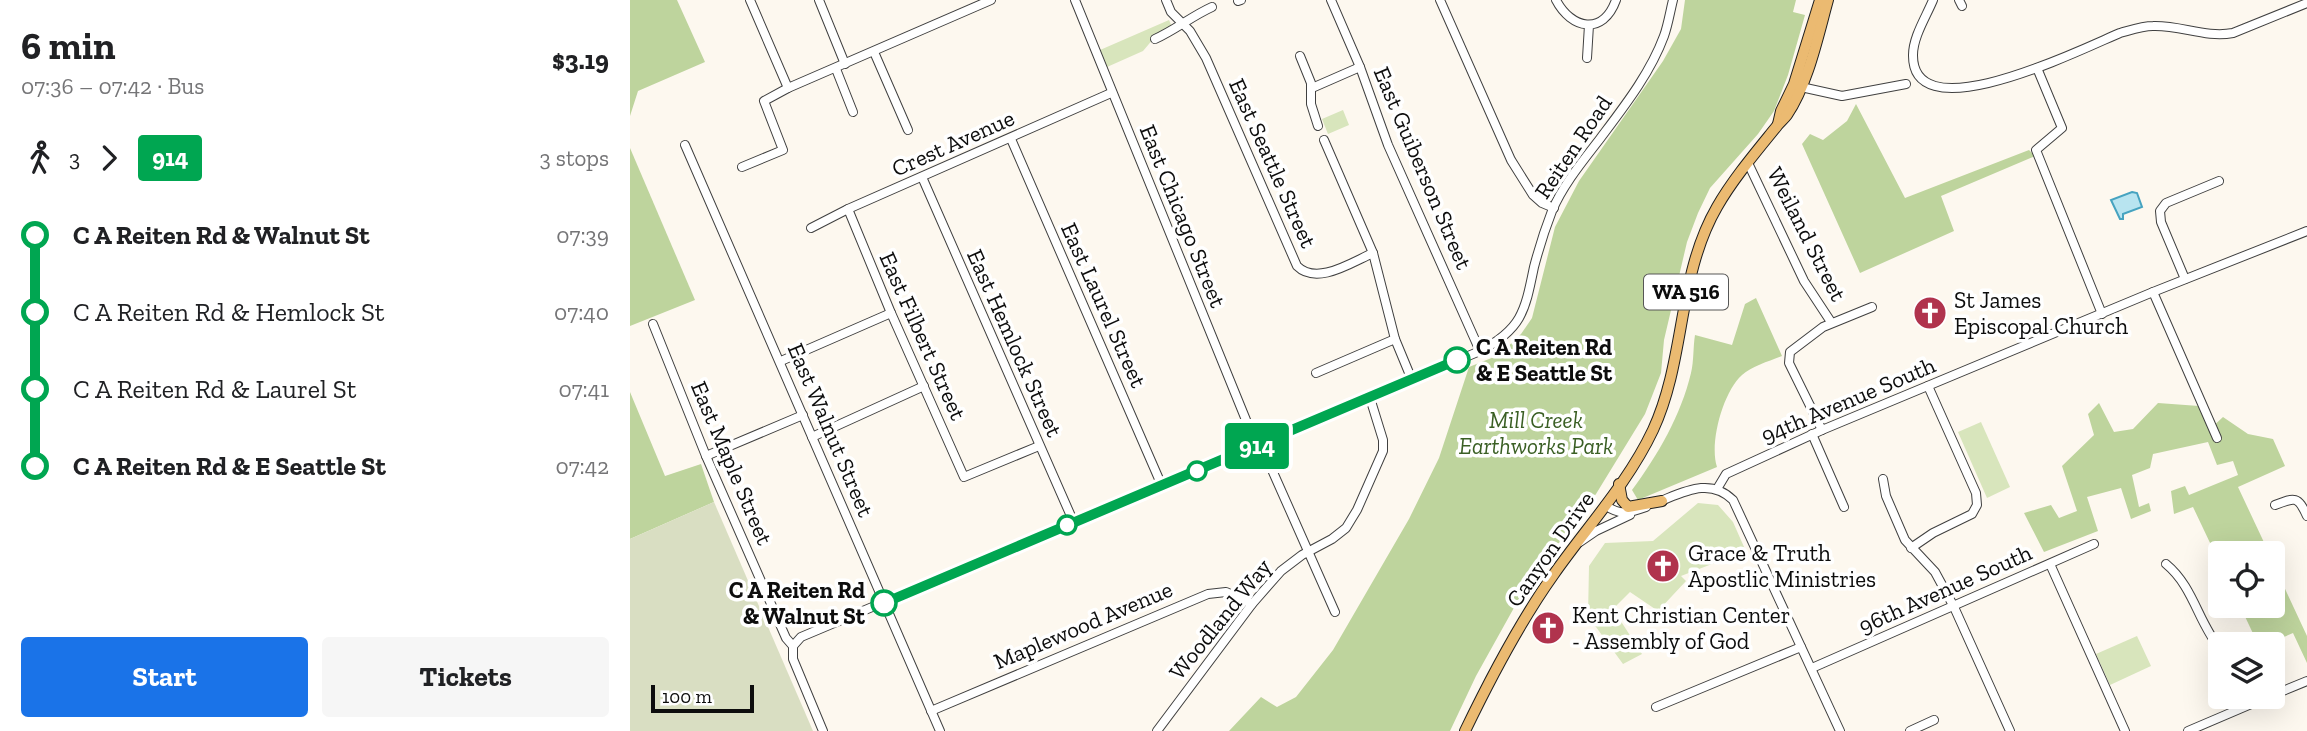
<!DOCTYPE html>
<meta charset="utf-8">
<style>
:root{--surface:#fff;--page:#f6f6f6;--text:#202124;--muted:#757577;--accent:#1a73e8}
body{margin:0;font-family:"Zilla Slab",serif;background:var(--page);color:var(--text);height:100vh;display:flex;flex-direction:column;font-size:26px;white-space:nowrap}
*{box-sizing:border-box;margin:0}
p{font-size:23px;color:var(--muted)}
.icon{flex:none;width:38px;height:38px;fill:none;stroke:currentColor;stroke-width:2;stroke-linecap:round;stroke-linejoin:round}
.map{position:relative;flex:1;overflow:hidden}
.details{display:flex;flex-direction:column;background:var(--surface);width:630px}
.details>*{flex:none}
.badge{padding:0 14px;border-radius:5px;font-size:24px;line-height:46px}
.controls{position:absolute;left:1578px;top:541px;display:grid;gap:14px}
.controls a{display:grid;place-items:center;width:77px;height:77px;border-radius:7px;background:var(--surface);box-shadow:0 7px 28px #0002;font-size:35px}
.scale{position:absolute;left:21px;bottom:18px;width:103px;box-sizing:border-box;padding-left:7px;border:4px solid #0d0d0d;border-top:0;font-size:19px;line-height:24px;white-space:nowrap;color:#0d0d0d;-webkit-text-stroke:5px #fff;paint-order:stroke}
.map>.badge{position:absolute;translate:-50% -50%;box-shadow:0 0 0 4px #fff}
.legs{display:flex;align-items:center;gap:10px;height:77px;padding:0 21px;font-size:23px}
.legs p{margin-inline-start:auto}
.overview{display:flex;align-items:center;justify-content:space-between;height:119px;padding:0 21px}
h1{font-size:38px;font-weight:700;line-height:52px}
.cta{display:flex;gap:14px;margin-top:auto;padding:14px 21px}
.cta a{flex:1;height:80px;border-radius:7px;background:var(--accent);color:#fff;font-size:28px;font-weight:700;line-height:80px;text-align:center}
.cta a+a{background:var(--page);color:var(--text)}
ul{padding:0 21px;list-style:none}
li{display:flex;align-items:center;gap:24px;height:77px;font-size:26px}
li i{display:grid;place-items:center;width:10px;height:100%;margin:0 9px;background:currentColor}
li i::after{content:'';width:18px;height:18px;margin:-9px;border:5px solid;border-radius:50%;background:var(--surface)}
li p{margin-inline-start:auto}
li:first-child i{background:linear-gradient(#0000 50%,currentColor 0)}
li:last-child i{background:linear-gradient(currentColor 50%,#0000 0)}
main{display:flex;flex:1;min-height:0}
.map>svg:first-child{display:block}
.green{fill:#d8e5bc}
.forest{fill:#bed49d}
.cemetery{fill:#d9dec2}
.water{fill:#b8e4f0;stroke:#46a3c0;stroke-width:2}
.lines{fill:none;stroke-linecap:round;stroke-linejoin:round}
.minor-casing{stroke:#404040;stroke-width:10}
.major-casing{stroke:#1e1e1e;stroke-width:12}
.minor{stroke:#fff;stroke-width:8}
.major{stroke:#ebba71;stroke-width:10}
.line-1-casing{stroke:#fff;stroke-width:16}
.line-1{stroke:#00a651;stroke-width:10}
.stop-1-dot{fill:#fff;stroke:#00a651;stroke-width:3.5}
.labels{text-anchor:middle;stroke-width:7;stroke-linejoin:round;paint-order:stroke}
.shield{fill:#fff;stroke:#565656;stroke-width:2}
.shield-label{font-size:21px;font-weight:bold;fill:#0d0d0d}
.street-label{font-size:23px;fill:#0d0d0d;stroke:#fff}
.poi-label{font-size:23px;fill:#0d0d0d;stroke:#fff;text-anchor:start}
.stop-label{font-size:23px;font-weight:bold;fill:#0d0d0d;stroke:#fff;text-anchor:start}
.park-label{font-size:23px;font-style:italic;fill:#3a5f24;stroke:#fff}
</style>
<main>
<section class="details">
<div class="overview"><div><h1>6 min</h1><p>07:36 – 07:42 · Bus</p></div><b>$3.19</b></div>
<div class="legs"><svg class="icon" aria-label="walk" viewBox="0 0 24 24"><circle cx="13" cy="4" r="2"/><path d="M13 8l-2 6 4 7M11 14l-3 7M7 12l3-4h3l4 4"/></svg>3<svg class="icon" aria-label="forward" viewBox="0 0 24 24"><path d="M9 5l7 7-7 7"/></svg><b class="badge" style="background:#00a651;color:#fff">914</b><p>3 stops</p></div>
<ul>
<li><i style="color:#00a651"></i><b>C A Reiten Rd &amp; Walnut St</b><p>07:39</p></li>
<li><i style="color:#00a651"></i><span>C A Reiten Rd &amp; Hemlock St</span><p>07:40</p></li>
<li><i style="color:#00a651"></i><span>C A Reiten Rd &amp; Laurel St</span><p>07:41</p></li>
<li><i style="color:#00a651"></i><b>C A Reiten Rd &amp; E Seattle St</b><p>07:42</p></li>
</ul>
<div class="cta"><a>Start</a><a>Tickets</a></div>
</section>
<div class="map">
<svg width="1677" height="731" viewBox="0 0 1677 731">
<rect width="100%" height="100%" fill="#fdf8ef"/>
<g class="green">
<polygon points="539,20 543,29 524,38 513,51 477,67 470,50"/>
<polygon points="713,110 719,125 698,134 692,119"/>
<polygon points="1351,422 1380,487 1357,498 1328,432"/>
<polygon points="1068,503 1088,505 1103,522 1118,556 1113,559 1105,555 1051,576 1056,581 1028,611 1000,592 983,609 1012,654 993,664 958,616 959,566 975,543 1023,541"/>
<polygon points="1507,636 1521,666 1480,685 1466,654"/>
</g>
<g class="forest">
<polygon points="0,0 47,0 75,62 8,91 0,116"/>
<polygon points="1055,0 1166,0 1163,12 1175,15 1158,75 1144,111 1128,134 1080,188 1068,213 1057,242 1034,340 1031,373 1015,414 966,494 895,588 846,676 820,731 599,731 631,697 647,707 666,697 703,650 779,519 809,458 839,367 869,355 891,334 902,318 925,227 949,181 1033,61 1051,29"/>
<polygon points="1226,104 1275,198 1399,150 1405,156 1311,196 1324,231 1230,273 1172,144 1180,134 1193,140 1217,121"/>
<polygon points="0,148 65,300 0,326"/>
<path d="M 1126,298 L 1152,356 C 1140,361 1122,366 1112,375 C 1093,392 1079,443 1087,467 L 1008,500 L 1002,490 C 1028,455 1051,415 1061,373 C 1064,361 1063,347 1065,335 L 1102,345 L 1115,304 Z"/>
<polygon points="0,392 35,476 71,464 84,502 0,539"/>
<polygon points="1469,403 1484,432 1503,429 1528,403 1569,406 1579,430 1593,417 1618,434 1643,439 1655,466 1608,487 1639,553 1591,553 1591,566 1563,507 1544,514 1541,491 1555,486 1559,495 1608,475 1603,461 1587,465 1578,442 1523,454 1520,468 1502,475 1509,507 1519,503 1521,511 1501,519 1491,488 1457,497 1468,531 1414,552 1394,513 1421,505 1429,518 1447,511 1432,466 1464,435 1458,414"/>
<polygon points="1643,563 1677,636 1677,663 1663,633 1638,644 1628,644 1610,606 1643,606"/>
</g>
<polygon class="cemetery" points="84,502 183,731 0,731 0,539"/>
<polygon class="water" points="1502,192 1507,193 1512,207 1493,214 1493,219 1490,219 1481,200"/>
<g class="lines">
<defs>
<g id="minor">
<polyline points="120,0 158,88"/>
<polyline points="189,0 215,64"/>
<polyline points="445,0 627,447"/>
<path d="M 536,0 L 541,12 L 560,31 L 576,58 L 667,266 C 687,286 722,262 743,253 L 765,339 L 782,380"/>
<polyline points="701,0 730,67 758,145 850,351"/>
<polyline points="810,0 881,160 903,195 912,203 924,208"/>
<path d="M 926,0 C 941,29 973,36 986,0"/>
<path d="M 1303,0 C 1296,17 1283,37 1283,55 C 1282,135 1458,46 1490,33 C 1501,30 1512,26 1523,26 C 1551,25 1575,38 1603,33 L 1677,3"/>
<polyline points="1329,0 1332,6"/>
<polyline points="608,1 611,0"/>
<path d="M 525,39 C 545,30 562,16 582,7"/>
<polyline points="244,52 278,130"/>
<polyline points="670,56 681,83 681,104 688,126"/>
<polyline points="957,58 959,25"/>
<polyline points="1407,68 1432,128 1406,150 1472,314"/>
<polyline points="206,69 223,112"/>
<polyline points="1171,87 1212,96 1276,84"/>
<polyline points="682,88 730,67"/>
<polyline points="381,139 532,486"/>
<polyline points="694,140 743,253"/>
<polyline points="55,145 310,731"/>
<polyline points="1118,163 1174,281 1201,322"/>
<polyline points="112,167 153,150 134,101 158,88 361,0"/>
<polyline points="292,177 444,523"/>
<polyline points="218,209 261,313 334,477 409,446"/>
<polyline points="181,228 218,209 481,93"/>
<polyline points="1555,279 1531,222 1530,211 1536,203 1589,181"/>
<polyline points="1523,292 1587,438"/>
<polyline points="23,324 76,456 156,638 163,646 163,659 193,731"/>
<polyline points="151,361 261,313"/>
<polyline points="686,373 765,339"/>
<polyline points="1192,430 1159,363 1160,352 1193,327 1242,307"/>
<polyline points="1182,434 1214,507"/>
<polyline points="182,437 294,386"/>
<polyline points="631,445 705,612"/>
<polyline points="76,456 173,415"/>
<polyline points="1253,479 1256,496 1275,540 1305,572 1324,607 1380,731"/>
<polyline points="1087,489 1096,474 1192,430 1523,292 1677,231"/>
<path d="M 1028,502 C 1054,492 1080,477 1103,500 L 1210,731"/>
<path d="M 975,505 C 990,516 999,513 1016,507"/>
<path d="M 1645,505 C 1665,497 1668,496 1677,516"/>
<polyline points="950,542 966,531 1000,515"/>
<polyline points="1281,548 1303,533 1342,514 1347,505 1346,493 1298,386"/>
<polyline points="1420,564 1495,731"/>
<path d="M 1536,564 C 1564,587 1568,623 1591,650"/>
<path d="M 163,646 L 171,637 L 850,351 C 892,329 895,311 904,267 C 909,248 915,229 922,211 C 933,185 952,162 969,140 C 993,108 1020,74 1034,36 C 1038,25 1040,12 1043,0"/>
<polyline points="1182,668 1464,544"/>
<polyline points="1643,695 1677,681"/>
<polyline points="1026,707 1171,647"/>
<polyline points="301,711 578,594 596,592 622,604"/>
<polyline points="527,731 622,604 651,571 672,555 702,539 716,528 727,510 753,451 753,440 740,398"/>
<polyline points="1280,731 1304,720"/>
<polyline points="1558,731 1640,696"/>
</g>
<g id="major">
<polyline points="1148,124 1151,111 1164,84 1190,0"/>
<polyline points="989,484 992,500 998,507 1032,501"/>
<path d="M 835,731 C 861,677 889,623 924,574 C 957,527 998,483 1023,430 C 1056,359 1047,276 1087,207 C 1103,179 1126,152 1147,126 C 1150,122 1154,119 1157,115 C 1178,84 1188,36 1198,0"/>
</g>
</defs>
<use href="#minor" class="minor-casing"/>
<use href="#major" class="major-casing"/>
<use href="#minor" class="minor"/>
<use href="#major" class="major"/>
</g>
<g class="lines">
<defs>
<polyline id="line-1" points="254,603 827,360"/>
</defs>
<use href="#line-1" class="line-1-casing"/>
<use href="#line-1" class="line-1"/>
</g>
<defs>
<symbol id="church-disc" viewBox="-11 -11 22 22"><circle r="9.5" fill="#b0334d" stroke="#fff"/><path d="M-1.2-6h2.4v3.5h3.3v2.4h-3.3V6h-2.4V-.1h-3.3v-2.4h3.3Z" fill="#fff"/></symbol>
</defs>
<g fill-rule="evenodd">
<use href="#church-disc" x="1281" y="294" width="38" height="38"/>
<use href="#church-disc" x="1014" y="547" width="38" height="38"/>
<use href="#church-disc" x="899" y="609" width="38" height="38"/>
</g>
<g class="stop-1-dot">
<circle cx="827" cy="360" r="12"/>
<circle cx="567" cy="471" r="9"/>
<circle cx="437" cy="525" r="9"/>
<circle cx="254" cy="603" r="12"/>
</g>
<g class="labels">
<rect class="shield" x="1014" y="274.5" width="84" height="35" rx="5"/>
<g class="shield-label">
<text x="1056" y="299">WA 516</text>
</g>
<g class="street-label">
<text transform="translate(323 143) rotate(-24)" y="8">Crest Avenue</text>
<text transform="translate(943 147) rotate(-56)" y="8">Reiten Road</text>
<text transform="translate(643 163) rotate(66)" y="8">East Seattle Street</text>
<text transform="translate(793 168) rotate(67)" y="8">East Guiberson Street</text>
<text transform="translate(553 216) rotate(68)" y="8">East Chicago Street</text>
<text transform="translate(1177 234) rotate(63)" y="8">Weiland Street</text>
<text transform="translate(474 305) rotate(66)" y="8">East Laurel Street</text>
<text transform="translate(293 336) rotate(66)" y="8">East Filbert Street</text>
<text transform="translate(385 343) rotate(66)" y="8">East Hemlock Street</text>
<text transform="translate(1218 400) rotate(-23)" y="8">94th Avenue South</text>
<text transform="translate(201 430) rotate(67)" y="8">East Walnut Street</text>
<text transform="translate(102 463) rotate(67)" y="8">East Maple Street</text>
<text transform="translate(920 549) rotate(-55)" y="8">Canyon Drive</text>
<text transform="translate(1315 589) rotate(-24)" y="8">96th Avenue South</text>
<text transform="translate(590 619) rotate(-51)" y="8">Woodland Way</text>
<text transform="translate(453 625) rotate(-23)" y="8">Maplewood Avenue</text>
</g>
<g class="poi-label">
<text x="1324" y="308">St James<tspan x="1324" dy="26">Episcopal Church</tspan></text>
<text x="1058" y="561">Grace &amp; Truth<tspan x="1058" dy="26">Apostlic Ministries</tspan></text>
<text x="942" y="623">Kent Christian Center<tspan x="942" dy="26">- Assembly of God</tspan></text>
</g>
<g class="stop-label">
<text x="846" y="355">C A Reiten Rd<tspan x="846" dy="26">&amp; E Seattle St</tspan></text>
<text x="235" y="598" text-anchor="end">C A Reiten Rd<tspan x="235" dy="26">&amp; Walnut St</tspan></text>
</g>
<g class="park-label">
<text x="906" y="428">Mill Creek<tspan x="906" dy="26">Earthworks Park</tspan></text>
</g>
</g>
</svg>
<div class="controls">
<a><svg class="icon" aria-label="locate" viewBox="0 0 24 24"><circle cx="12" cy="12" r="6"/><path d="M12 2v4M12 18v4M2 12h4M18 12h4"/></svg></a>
<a><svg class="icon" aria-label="layers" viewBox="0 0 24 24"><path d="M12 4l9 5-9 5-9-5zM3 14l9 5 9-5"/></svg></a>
</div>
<div class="scale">100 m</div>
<b class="badge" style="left:627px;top:446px;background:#00a651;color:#fff">914</b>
</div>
</main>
